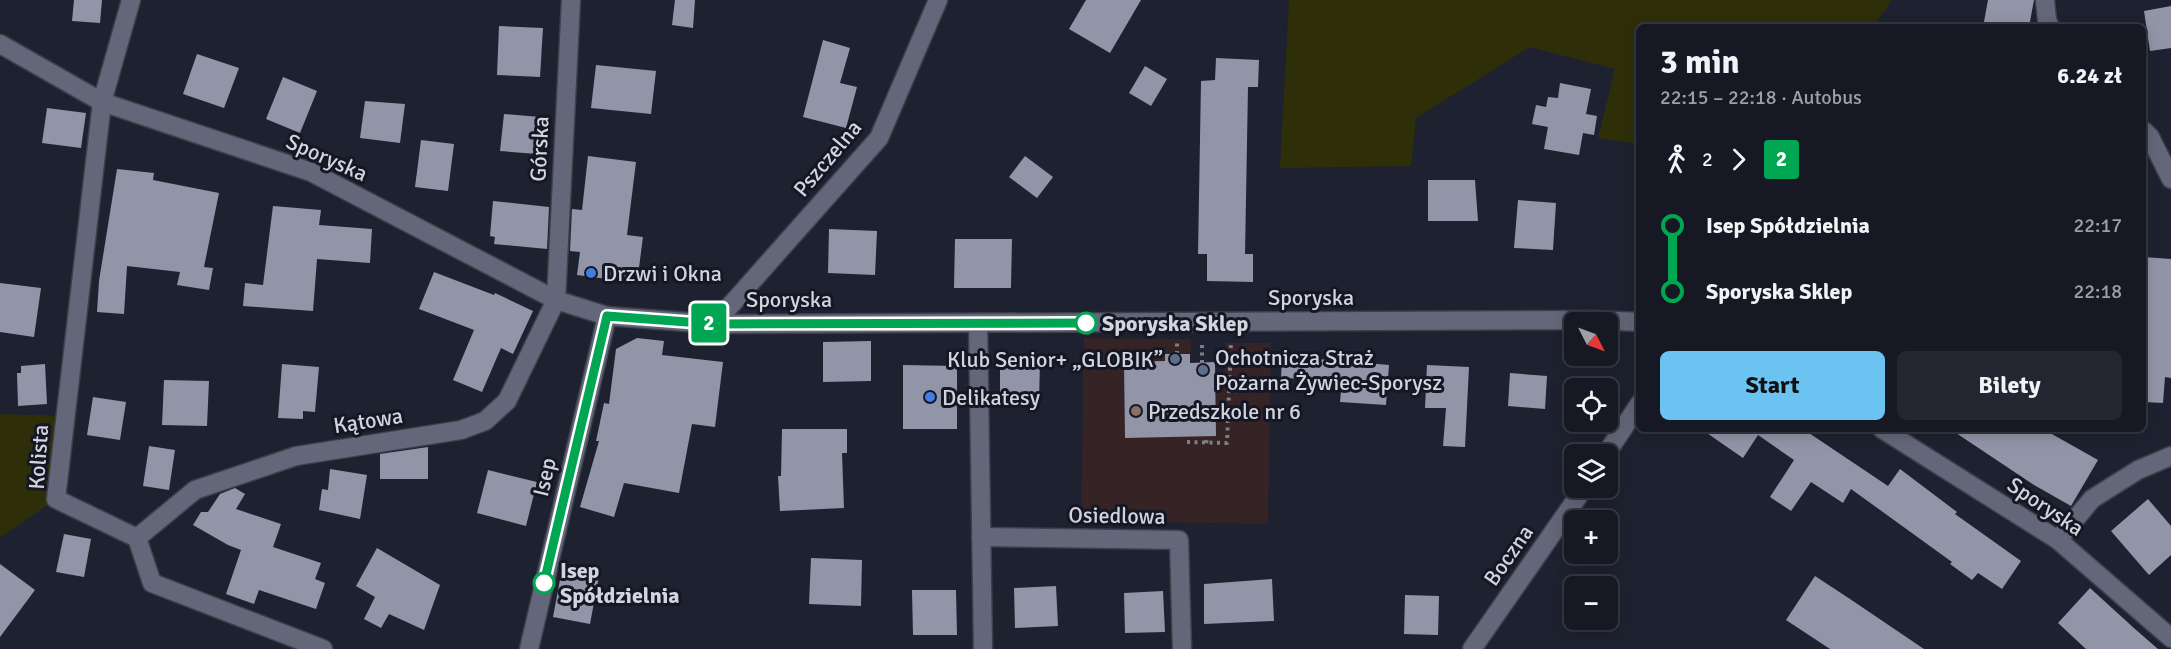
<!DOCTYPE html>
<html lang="pl">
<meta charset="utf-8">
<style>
:root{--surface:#161923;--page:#232630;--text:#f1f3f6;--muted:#9ea0a6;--line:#353841;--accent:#6bc3f2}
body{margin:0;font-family:Signika,sans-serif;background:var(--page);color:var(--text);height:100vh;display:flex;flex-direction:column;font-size:22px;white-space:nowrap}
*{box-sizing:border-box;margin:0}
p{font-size:20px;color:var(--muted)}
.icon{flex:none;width:33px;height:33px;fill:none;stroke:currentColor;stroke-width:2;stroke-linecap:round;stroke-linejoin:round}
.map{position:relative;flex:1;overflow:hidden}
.panel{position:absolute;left:1636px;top:24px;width:510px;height:408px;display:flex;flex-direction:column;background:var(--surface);border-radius:9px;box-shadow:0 3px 15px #0003,0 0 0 2px var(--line)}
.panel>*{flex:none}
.badge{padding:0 12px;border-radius:4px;font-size:21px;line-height:39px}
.needle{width:39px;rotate:132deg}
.buttons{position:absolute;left:1564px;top:312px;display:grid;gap:12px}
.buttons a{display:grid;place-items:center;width:54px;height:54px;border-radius:9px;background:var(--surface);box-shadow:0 3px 15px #0003,0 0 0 2px var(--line);font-size:30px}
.map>.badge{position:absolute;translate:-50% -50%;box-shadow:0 0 0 3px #fff}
.legs{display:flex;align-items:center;gap:9px;height:66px;padding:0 24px;font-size:20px}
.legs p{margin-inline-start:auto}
.head{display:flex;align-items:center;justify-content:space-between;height:102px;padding:0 24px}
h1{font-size:33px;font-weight:700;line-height:45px}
.action{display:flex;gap:12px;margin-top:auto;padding:12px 24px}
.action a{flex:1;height:69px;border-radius:9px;background:var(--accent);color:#111;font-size:24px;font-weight:700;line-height:69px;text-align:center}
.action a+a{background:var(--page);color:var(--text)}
ul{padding:0 24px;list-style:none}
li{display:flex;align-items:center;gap:21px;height:66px;font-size:22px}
li i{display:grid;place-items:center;width:9px;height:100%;margin:0 8px;background:currentColor}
li i::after{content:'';width:15px;height:15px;margin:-8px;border:4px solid;border-radius:50%;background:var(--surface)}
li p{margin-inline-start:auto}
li:first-child i{background:linear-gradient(#0000 50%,currentColor 0)}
li:last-child i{background:linear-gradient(currentColor 50%,#0000 0)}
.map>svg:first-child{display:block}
.education{fill:#362326}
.green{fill:#2e2f09}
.building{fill:#9295a8}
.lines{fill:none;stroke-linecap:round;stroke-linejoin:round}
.street-casing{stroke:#3d3f4b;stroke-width:21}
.secondary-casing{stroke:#3d3f4b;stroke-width:21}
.path{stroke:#7c7e8a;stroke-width:4;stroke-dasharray:3 4.5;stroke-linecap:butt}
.street{stroke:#646779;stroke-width:18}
.secondary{stroke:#646779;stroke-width:18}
.line-1-casing{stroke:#fff;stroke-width:14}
.line-1{stroke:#00a651;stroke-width:9}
.shop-dot{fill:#3f7fe0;stroke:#151725;stroke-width:2}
.stop-1-dot{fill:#fff;stroke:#00a651;stroke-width:3}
.service-dot{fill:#5c6f8a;stroke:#151725;stroke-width:2}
.education-dot{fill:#8d6e63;stroke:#151725;stroke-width:2}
.labels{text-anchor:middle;stroke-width:6;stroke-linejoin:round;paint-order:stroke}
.street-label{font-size:22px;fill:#d2d4de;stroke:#151725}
.poi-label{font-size:22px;fill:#d2d4de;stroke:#151725;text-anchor:start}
.stop-label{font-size:22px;font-weight:bold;fill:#d2d4de;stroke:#151725;text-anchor:start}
</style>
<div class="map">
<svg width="2171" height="649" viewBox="0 0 2171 649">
<rect width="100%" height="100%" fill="#1e212f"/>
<polygon class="education" points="1084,338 1191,339 1189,435 1216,436 1216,387 1224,386 1225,343 1271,343 1268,524 1081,521"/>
<g class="green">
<polygon points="1289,0 1892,0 1873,27 1640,27 1639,144 1598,138 1615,69 1530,47 1416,118 1411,166 1280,168"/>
<polygon points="0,414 66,416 56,499 0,538"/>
</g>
<g class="building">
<polygon points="74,0 102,0 100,23 72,21"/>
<polygon points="675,0 695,0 693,28 672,25"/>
<polygon points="1086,0 1141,0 1110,53 1069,29"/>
<polygon points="1988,0 2034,0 2029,27 1983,27"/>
<polygon points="2171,6 2171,48 2150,51 2144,11"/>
<polygon points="499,26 543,28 540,77 497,75"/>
<polygon points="823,40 850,48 840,83 857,87 846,128 803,117"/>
<polygon points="197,54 239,68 224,108 183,94"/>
<polygon points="1216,58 1259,60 1258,87 1248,87 1245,254 1253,254 1253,282 1207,281 1207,254 1198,254 1201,81 1215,80"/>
<polygon points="596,65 656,71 651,114 591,108"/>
<polygon points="1145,66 1167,79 1151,106 1129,93"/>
<polygon points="283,77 317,91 300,133 266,119"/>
<polygon points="1560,83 1591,89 1586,114 1597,116 1594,135 1583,133 1579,155 1544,149 1548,127 1532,124 1536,105 1546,107 1548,97 1558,98"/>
<polygon points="365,101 405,104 400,143 360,138"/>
<polygon points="47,108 86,113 81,148 42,143"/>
<polygon points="504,114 540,117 537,154 500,151"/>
<polygon points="421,140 454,144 448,191 415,187"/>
<polygon points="588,156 636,162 627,235 643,237 637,283 577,275 580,252 570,251 572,209 582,210"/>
<polygon points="1025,156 1053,177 1037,198 1009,177"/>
<polygon points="117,169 154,173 153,180 219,193 204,267 213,268 209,290 177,285 180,272 127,266 124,314 97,312 99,281"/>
<polygon points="1428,180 1475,180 1478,221 1428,221"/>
<polygon points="1518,200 1556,203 1553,250 1514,248"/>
<polygon points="493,201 549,207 547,249 494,244 495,237 490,236"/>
<polygon points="273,206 321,210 319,225 372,229 370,263 317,259 313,311 243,306 245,283 263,285"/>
<polygon points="829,229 877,231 875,275 828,273"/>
<polygon points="955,239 1012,239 1011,288 954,288"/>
<polygon points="2144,257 2171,259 2171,378 2165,377 2163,403 2144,402"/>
<polygon points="434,272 494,295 495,293 533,311 513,354 501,348 482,392 453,380 474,330 419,309"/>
<polygon points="0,283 41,288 34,337 0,332"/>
<polygon points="637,338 664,341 662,355 723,362 715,427 692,424 679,493 624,483 614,517 580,507 599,441 596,441 604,403 609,404 616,349"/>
<polygon points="871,341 871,381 823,382 823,342"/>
<polygon points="1165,354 1190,354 1190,363 1215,362 1216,436 1125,438 1124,362 1165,361"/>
<polygon points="1282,356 1389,365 1386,405 1340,402 1342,380 1281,378"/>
<polygon points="1000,361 1040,361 1039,402 1000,402"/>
<polygon points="45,364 47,404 18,406 17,373 21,373 21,366"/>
<polygon points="282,364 319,367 315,412 303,411 303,419 278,418"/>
<polygon points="903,365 957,366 957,429 903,429"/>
<polygon points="1427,365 1469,367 1465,447 1443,446 1446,408 1425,408"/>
<polygon points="1510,373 1547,376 1545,409 1508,406"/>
<polygon points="164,380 209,381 207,426 162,425"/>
<polygon points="93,397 126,402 120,440 87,435"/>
<polygon points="782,429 847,429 847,453 842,453 844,508 780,511 778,476 781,476"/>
<polygon points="1701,429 1803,429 1888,486 1900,469 1957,512 1955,514 2021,561 2002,589 1978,573 1972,580 1950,564 1952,562 1851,489 1843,503 1811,482 1791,511 1770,497 1794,460 1758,435 1743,458"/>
<polygon points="1950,429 2043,429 2098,460 2071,506 2034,485"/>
<polygon points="149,446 175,450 169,490 143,486"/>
<polygon points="428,447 428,479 380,479 380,454"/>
<polygon points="330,469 367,475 360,519 319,510 322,489 328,490"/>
<polygon points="488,470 537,482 526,526 477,513"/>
<polygon points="235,488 245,494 236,509 281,524 273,547 321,563 315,579 325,583 316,609 259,590 254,604 226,594 241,550 228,545 193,525 201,512 208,512 220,494"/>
<polygon points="2148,499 2171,526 2171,555 2149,575 2111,531"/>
<polygon points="64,534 91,539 84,577 56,572"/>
<polygon points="377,548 440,585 424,630 389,614 381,628 364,619 375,597 356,586"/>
<polygon points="811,558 862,560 861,606 809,604"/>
<polygon points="0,564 35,590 0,637"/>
<polygon points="562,569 599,576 590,624 553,617"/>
<polygon points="1815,576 1850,599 1924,649 1830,649 1786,620"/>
<polygon points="1272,579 1274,621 1204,624 1204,584"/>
<polygon points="1056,586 1058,626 1015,628 1014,588"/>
<polygon points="2090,588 2135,629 2158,649 2086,649 2058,623"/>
<polygon points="912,590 956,590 957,635 913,635"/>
<polygon points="1163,591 1165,632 1125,633 1124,593"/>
<polygon points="1405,595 1439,596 1438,635 1404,634"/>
</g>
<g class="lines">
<defs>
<g id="street">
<polyline points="131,0 102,102 56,499 137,538 152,583 323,649"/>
<polyline points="2045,0 2047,20 2050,27"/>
<polyline points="2144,131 2150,137 2171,179"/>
<polyline points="978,323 983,649"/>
<polyline points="714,324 879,138 938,0"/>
<polyline points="1606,454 1640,403"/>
<polyline points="981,537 1179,540 1182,649"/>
<polyline points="137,538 195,490 296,456 461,430 485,421 507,401 556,300 571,0"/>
<polyline points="2058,540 2092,499 2138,470 2171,456"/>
<polyline points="529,649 607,316"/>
<polyline points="1472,649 1584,488"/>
</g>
<g id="secondary">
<polyline points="0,44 102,102 311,172 556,300 607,316 714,324 1593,320 1640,322"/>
<polyline points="1882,429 2058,540 2171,638"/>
</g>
</defs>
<use href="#street" class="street-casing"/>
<use href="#secondary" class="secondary-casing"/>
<g class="path">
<polyline points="1177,354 1177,343"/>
<polyline points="1202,363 1202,342"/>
<polyline points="1187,442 1227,443 1231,342"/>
<polyline points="1206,443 1208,436"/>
</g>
<use href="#street" class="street"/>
<use href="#secondary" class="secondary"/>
</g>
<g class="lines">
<defs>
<polyline id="line-1" points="544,583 607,316 714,324 1086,323"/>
</defs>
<use href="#line-1" class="line-1-casing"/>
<use href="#line-1" class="line-1"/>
</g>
<g class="shop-dot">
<circle cx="591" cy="273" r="6"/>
<circle cx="930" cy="397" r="6"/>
</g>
<g class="stop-1-dot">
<circle cx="1086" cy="323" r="10"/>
<circle cx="544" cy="583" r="10"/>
</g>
<g class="service-dot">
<circle cx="1175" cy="359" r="6"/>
<circle cx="1203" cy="370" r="6"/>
</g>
<circle class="education-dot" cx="1136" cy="411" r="6"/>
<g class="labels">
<g class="street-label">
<text transform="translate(539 149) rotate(-87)" y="8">Górska</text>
<text transform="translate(327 157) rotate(24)" y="8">Sporyska</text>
<text transform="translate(827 158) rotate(-50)" y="8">Pszczelna</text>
<text x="1311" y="305">Sporyska</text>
<text x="789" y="307">Sporyska</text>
<text transform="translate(368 420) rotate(-9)" y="8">Kątowa</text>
<text transform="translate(38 457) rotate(-86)" y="8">Kolista</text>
<text transform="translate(544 477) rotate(-77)" y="8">Isep</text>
<text transform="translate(2046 506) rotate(34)" y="8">Sporyska</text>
<text transform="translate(1117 515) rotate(1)" y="8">Osiedlowa</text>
<text transform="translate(1508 555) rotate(-55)" y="8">Boczna</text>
</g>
<g class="poi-label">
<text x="603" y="281">Drzwi i Okna</text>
<text x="1215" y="365">Ochotnicza Straż<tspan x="1215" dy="25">Pożarna Żywiec-Sporysz</tspan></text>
<text x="1163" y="367" text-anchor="end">Klub Senior+ „GLOBIK”</text>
<text x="942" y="405">Delikatesy</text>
<text x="1148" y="419">Przedszkole nr 6</text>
</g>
<g class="stop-label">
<text x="1102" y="331">Sporyska Sklep</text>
<text x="560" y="578">Isep<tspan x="560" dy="25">Spółdzielnia</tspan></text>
</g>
</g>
</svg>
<div class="buttons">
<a><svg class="needle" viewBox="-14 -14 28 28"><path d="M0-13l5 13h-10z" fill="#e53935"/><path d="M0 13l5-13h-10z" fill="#9ea0a6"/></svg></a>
<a><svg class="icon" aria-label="locate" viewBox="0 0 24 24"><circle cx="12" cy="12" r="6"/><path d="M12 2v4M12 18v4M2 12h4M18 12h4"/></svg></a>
<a><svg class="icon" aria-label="layers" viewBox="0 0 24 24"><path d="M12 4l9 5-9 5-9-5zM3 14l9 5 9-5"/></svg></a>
<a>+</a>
<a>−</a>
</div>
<b class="badge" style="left:709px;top:323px;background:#00a651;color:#fff">2</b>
<section class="panel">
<div class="head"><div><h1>3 min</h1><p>22:15 – 22:18 · Autobus</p></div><b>6.24 zł</b></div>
<div class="legs"><svg class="icon" aria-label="walk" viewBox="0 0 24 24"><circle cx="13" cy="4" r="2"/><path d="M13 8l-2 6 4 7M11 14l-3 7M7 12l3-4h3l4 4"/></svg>2<svg class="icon" aria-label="forward" viewBox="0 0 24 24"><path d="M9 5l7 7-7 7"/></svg><b class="badge" style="background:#00a651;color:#fff">2</b></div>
<ul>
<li><i style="color:#00a651"></i><b>Isep Spółdzielnia</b><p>22:17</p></li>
<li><i style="color:#00a651"></i><b>Sporyska Sklep</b><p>22:18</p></li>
</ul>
<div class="action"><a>Start</a><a>Bilety</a></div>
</section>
</div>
